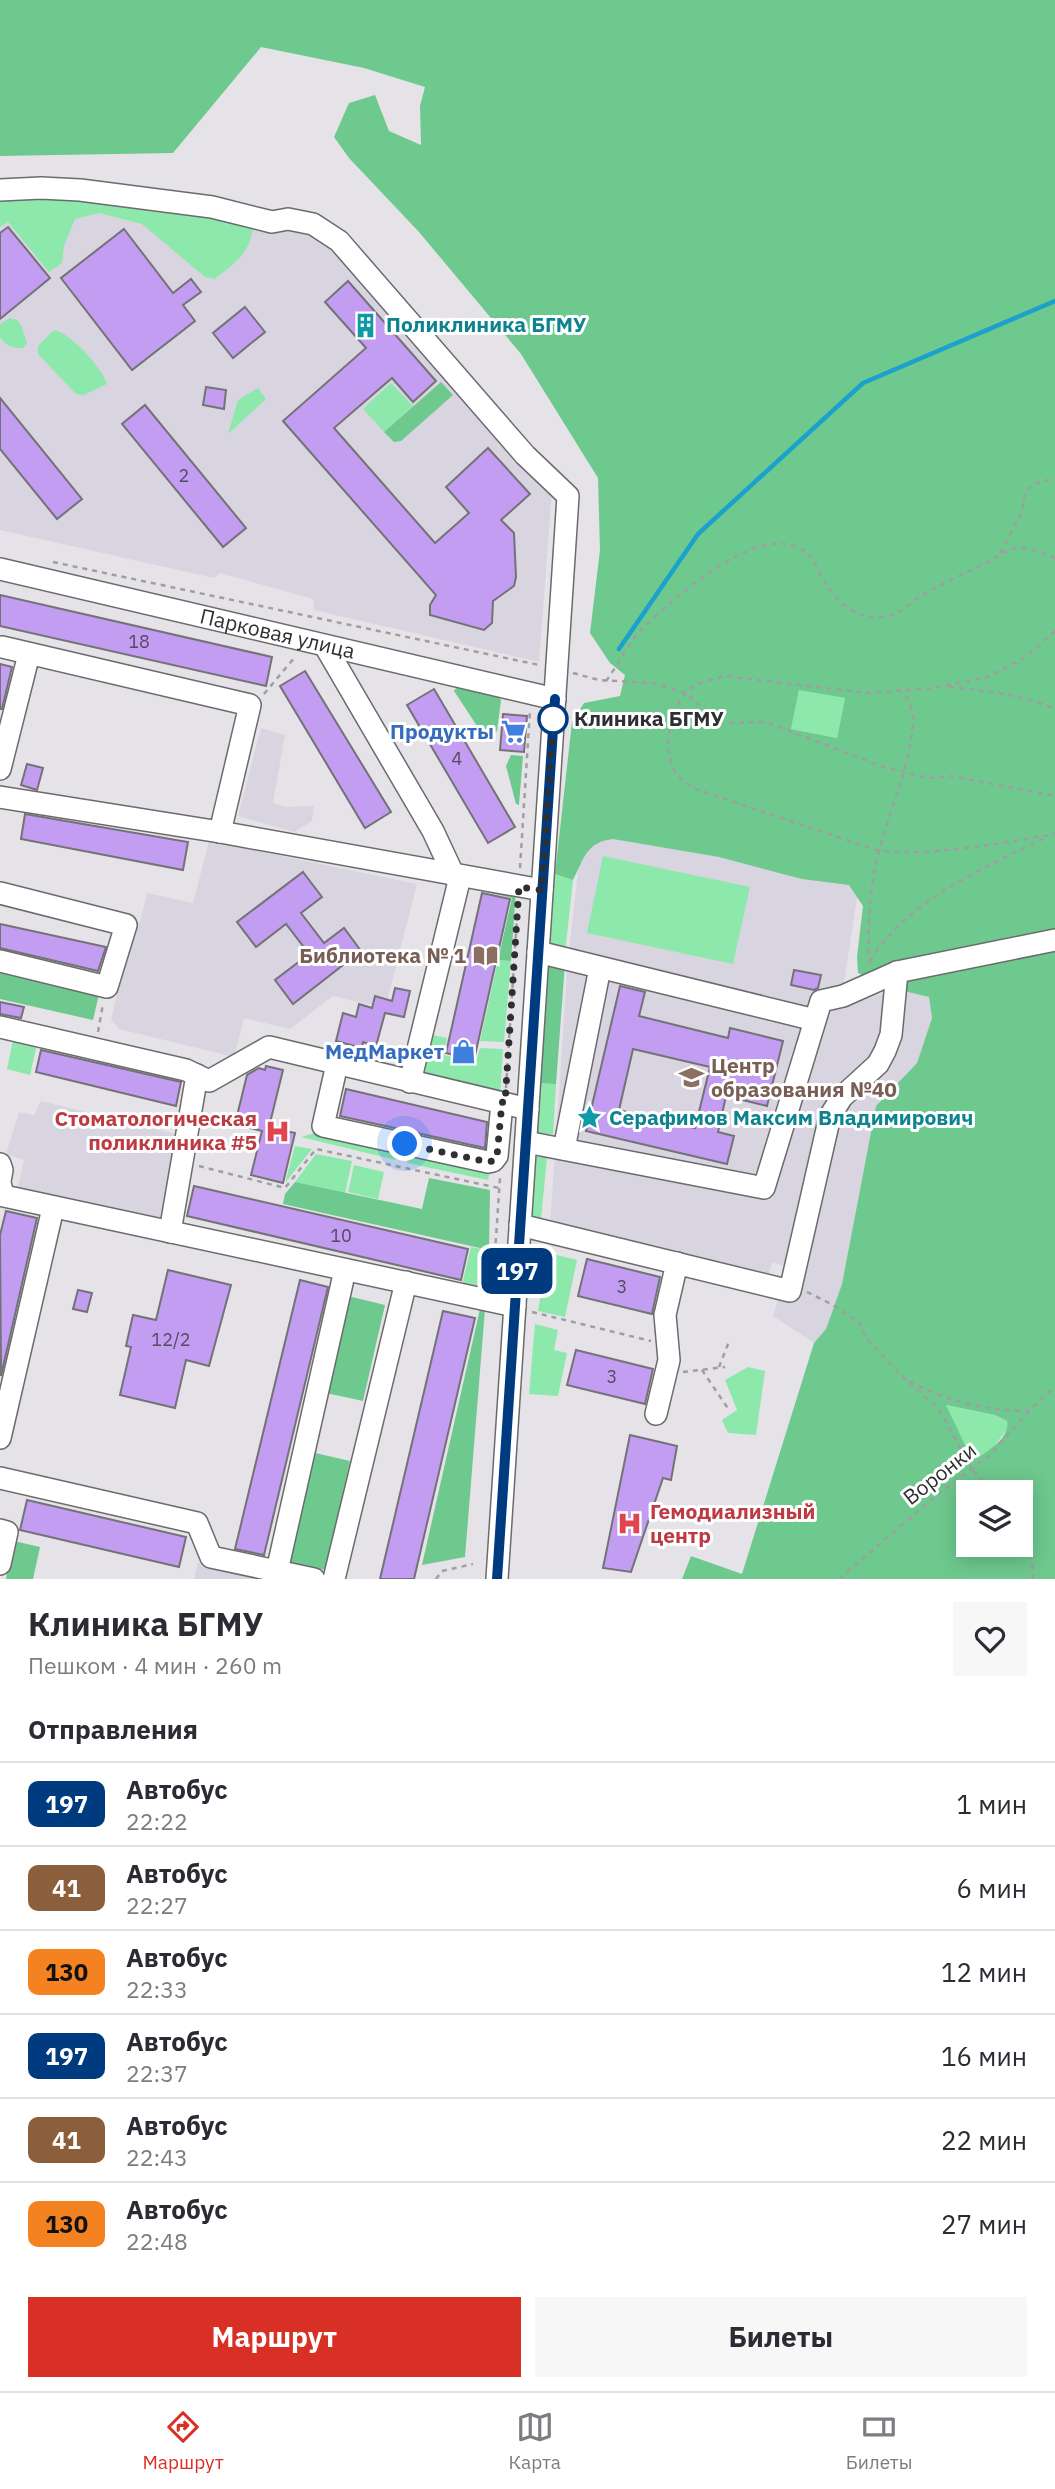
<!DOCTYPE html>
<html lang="ru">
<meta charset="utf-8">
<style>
:root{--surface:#fff;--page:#f7f7f7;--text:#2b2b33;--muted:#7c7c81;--line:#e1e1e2;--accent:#d93025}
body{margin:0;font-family:"IBM Plex Sans",sans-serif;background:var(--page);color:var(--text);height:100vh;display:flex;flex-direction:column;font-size:26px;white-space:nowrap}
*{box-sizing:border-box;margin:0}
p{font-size:23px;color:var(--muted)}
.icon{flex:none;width:38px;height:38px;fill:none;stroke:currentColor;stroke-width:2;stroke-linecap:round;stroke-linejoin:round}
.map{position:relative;height:1579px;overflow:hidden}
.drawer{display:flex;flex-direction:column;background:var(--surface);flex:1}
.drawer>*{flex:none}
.badge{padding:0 14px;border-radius:10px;font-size:24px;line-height:46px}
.tools{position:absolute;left:956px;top:1480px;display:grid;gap:14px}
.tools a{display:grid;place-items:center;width:77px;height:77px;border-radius:0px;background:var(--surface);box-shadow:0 4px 18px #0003;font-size:35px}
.you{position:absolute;width:35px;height:35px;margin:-18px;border:5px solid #fff;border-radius:50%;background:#1a73e8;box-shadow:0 0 0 10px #1a73e833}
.map>.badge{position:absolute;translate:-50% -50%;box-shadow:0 0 0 4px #fff}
h2{padding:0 28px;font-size:26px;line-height:63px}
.round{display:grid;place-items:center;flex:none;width:74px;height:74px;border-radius:0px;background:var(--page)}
.head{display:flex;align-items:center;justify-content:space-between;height:119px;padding:0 28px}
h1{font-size:33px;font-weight:700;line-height:52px}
.action{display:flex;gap:14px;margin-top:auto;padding:14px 28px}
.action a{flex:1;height:80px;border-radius:0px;background:var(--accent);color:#fff;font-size:28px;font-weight:700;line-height:80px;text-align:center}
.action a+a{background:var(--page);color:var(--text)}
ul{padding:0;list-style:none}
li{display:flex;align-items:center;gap:21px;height:84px;padding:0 28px;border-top:2px solid var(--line)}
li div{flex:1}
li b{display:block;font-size:26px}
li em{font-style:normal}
li .badge{min-width:77px;font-weight:700;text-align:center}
.dock{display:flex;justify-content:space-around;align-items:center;height:98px;border-top:2px solid var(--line);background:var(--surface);font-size:19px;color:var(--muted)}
.dock a{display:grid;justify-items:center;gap:4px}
.dock .active{color:var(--accent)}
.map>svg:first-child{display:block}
.built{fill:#d9d5e0}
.green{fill:#8de8ac}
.forest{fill:#6ec98e;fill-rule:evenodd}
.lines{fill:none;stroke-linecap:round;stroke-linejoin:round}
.stream{stroke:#1ca1cd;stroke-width:4.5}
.building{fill:#c39df1;stroke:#737276;stroke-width:2;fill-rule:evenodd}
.minor-casing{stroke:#6b6a6d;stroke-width:24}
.path{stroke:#a09ea1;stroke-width:2.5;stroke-dasharray:5 5;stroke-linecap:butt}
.minor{stroke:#fff;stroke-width:21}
.line-casing{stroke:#fff;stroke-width:16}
.line{stroke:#003b80;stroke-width:10}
.walk{stroke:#2f2e30;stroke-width:7;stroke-dasharray:0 12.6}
.stop-dot{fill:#fff;stroke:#003b80;stroke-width:3.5}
.labels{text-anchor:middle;stroke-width:6;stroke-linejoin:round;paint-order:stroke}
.number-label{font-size:18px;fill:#544a60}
.culture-label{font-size:21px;font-weight:bold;fill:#0d838f;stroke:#fff;text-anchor:start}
.street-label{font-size:21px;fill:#2f2e30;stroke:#fff}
.stop-label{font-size:21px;font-weight:bold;fill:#2f2e30;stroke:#fff;text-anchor:start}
.shop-label{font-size:21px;font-weight:bold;fill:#366cbe;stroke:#fff;text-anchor:end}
.education-label{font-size:21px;font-weight:bold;fill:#785e54;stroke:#fff;text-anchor:end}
.health-label{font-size:21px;font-weight:bold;fill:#be3a42;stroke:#fff;text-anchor:end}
</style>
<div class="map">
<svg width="1055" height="1579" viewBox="0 0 1055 1579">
<rect width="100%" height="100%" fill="#e5e3e7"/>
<g class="built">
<polygon points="49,182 216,197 246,208 320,221 552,490 539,662 314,610 313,599 220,573 214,578 0,530 0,187"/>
<polygon points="261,728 285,735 273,803 286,807 314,806 312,821 294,832 238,816"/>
<polygon points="585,811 860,879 840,1008 895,989 929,997 932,1018 917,1063 876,1106 842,1284 826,1329 814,1343 773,1316 787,1267 772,1262 769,1274 550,1224 568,959"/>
<polygon points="209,841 417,884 388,998 374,995 371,1005 333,996 290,1029 244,1018 234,1057 119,1029 111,1020 133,925 140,922 147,893 193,903"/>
<polygon points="41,1101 176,1134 161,1223 18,1188 24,1160 6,1154 19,1112 34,1115"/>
<polygon points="198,1562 269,1579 194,1579"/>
</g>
<g class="green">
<path d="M 48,192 L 254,223 C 250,254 238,260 215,279 L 205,277 L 142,224 L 99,213 L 75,219 L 64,246 L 62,263 L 49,272 L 8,222 L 0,227 L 0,196 Z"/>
<path d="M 10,318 L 17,320 L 21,325 L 27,343 L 23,348 C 14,349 5,346 0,337 L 0,324 Z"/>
<path d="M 54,330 C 71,333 102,368 107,384 L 84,395 L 76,394 L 38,354 L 38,346 Z"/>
<polygon points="391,383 413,406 384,432 363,409"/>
<polygon points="258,388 266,399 228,434 238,400"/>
<polygon points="799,689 845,698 837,738 791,729"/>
<polygon points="603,856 750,887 733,964 587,933"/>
<polygon points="555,874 573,880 565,953 546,945"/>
<polygon points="498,960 511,961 504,1042 480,1041"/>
<polygon points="427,1034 447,1038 444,1055 476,1062 480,1048 503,1049 500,1098 417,1080"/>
<polygon points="14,1035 38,1040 30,1075 7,1069"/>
<polygon points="536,1083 556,1084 553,1134 534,1133"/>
<polygon points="318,1132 398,1151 396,1160 301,1137"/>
<polygon points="295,1146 312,1149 285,1183"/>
<polygon points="409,1153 490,1171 488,1180 407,1163"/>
<polygon points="316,1154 352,1161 345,1193 295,1182"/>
<polygon points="533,1157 547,1157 541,1219 529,1217"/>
<polygon points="354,1165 384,1172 378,1199 348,1192"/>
<polygon points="471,1247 489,1250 487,1290 462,1285"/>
<polygon points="544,1252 577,1260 565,1317 538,1311 544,1278"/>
<polygon points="535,1324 558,1330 554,1350 567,1353 558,1396 529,1394"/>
<polygon points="748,1367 765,1371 756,1435 728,1433 722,1420 737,1410 725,1380"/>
<polygon points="945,1405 995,1415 1007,1421 1008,1428 992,1449 979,1457 968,1451"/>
</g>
<g class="forest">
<path d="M 0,0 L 1055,0 L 1055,1579 L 682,1579 L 691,1556 L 742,1574 L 814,1343 L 826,1329 L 842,1284 L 876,1106 L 917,1063 L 932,1018 L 929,997 L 895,989 L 858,973 L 857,957 L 863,906 L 849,885 L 802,879 L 719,857 L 613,839 C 586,842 584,859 573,880 L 555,874 L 572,722 L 584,703 L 620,696 L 625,675 L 610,663 L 590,633 L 600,550 L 598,478 L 521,354 L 419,232 L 349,158 L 334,137 L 349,103 L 375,95 L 389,131 L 421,145 L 420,106 L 425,87 L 364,68 L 261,47 L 173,153 L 0,156 ZM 799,690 L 845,698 L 837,738 L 791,729 ZM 946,1405 L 995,1415 L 1007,1421 C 1010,1437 991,1449 979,1457 L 968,1451 ZM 968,1493 L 1020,1493 L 1020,1545 L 968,1545 Z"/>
<polygon points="441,382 453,395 401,441 394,442 384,432"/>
<polygon points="457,687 499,697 501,700 497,731 495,733 481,732 454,691"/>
<polygon points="511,755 523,756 519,805 516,804 506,766"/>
<polygon points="463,887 516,890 511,961 498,960 512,898"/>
<polygon points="544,960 565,963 556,1084 536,1083"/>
<polygon points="0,972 99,994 93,1020 0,999"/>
<polygon points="429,1178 490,1190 489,1250 283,1204 285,1194 295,1182 422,1209"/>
<polygon points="348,1296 385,1305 363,1401 326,1393"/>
<polygon points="480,1309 485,1309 465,1557 422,1565"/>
<polygon points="311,1452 350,1461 326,1570 287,1562"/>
<polygon points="14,1541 40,1547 33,1579 6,1579"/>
</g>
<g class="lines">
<polyline class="stream" points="619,649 698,534 863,383 1055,301"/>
</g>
<g class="building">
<polygon points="8,227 50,278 0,319 0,233"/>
<polygon points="124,229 173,293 191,279 201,292 183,305 195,321 132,370 61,278"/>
<polygon points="348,281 436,381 413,402 392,378 334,428 435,543 469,513 446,487 488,448 530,494 501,520 514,533 516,577 514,586 493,601 492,623 484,630 430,615 430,605 436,595 283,421 366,348 325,302"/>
<polygon points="245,307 265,332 233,358 213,333"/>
<polygon points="206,387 226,390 224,409 203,405"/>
<polygon points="0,398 82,499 57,519 0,449"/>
<polygon points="145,405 246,528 223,547 122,424"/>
<polygon points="0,595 272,657 266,686 0,626"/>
<polygon points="0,664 12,667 2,709 0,709"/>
<polygon points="305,671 391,812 365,828 280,686"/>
<polygon points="434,689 515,827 488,843 407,705"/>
<polygon points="503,714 527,716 524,752 500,750"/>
<polygon points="27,764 43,768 37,790 21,785"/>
<polygon points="25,814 188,842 183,870 21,839"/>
<polygon points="303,872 322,897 301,913 324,943 344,928 361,951 293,1004 275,980 309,954 286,924 256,947 237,922"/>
<polygon points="482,893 510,899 474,1060 446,1053"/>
<polygon points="0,924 106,947 98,971 0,948"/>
<polygon points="794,970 821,975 818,988 814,990 791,985"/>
<path d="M 620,986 L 645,992 L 639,1016 L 728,1038 L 730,1028 L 783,1041 L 767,1106 L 726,1096 L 718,1132 L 734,1136 L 727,1164 L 586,1131 ZM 633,1049 L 710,1067 L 695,1128 L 619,1110 Z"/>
<polygon points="395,988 410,991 404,1017 385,1013 376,1046 363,1042 362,1048 336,1041 343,1013 356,1017 359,1004 372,1008 375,996 392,1001"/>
<polygon points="0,1002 24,1007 21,1018 0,1014"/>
<polygon points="41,1050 181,1082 176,1106 36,1072"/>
<polygon points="266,1066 283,1070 269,1127 295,1133 283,1183 251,1175 262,1131 235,1124 247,1075 259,1068 265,1070"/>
<polygon points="346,1089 487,1122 485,1148 340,1116"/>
<polygon points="194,1186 468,1249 461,1280 187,1216"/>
<polygon points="6,1211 37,1218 1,1376 0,1235"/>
<polygon points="587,1259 660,1277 652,1314 578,1296"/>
<polygon points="168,1270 231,1285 209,1366 186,1360 175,1408 120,1395 131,1347 126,1346 133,1315 156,1320"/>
<polygon points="300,1280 328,1287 264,1555 235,1549"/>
<polygon points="78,1290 92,1293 87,1312 73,1309"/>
<polygon points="443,1311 475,1318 414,1579 380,1579"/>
<polygon points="576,1350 653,1369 645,1404 567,1385"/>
<polygon points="630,1435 677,1446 671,1480 663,1478 631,1572 603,1568"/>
<polygon points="27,1500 186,1537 179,1567 20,1530"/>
</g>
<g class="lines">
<defs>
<g id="minor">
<polyline points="0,190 41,188 80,190 212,207 272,222 288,219 313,224 339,241 525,455 568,496 497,1579"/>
<path id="s1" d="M 0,569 L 555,699"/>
<polyline points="325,646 433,831 454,876"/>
<polyline points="2,647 250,705 220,832"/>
<polyline points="0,769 29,654"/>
<polyline points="0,797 220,832 542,890"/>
<polyline points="0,893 126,925 107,987 0,961"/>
<polyline points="538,952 815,1020"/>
<polyline points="0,1027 186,1070 209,1081 269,1047 528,1109"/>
<polyline points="337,1064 323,1126 488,1162 493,1161 497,1156 502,1103"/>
<polyline points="410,1082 460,877"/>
<polyline points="526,1142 764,1188 821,1001 843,996 897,972 1055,940"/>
<polyline points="564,1149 600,968"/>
<polyline points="0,1164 2,1170 0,1181"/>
<polyline points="0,1184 4,1196 515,1306"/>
<polyline points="520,1225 790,1291 830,1116 842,1097 878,1064 885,1051 891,1035 897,972"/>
<polyline points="170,1232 197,1075"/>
<polyline points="656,1414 669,1360 665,1315 677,1263"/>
<polyline points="0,1438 53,1208"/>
<polyline points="0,1478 197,1523 211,1557 314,1579"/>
<polyline points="0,1530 7,1532 0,1564"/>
<polyline points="277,1571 345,1270"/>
<polyline points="334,1579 406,1282"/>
</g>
</defs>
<use href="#minor" class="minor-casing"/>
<g class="path">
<path d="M 1000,553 L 1022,512 L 1025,491 C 1034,484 1043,479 1055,480"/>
<polyline points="53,562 539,665"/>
<path d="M 1055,631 L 1026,657 L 987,677 L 934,688 L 867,693 L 725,676 C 715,679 702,681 693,687 C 671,701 660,751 676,773 C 680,779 688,783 693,788 L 879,851 L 925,852 L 977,847 L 1055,834"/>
<polyline points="573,673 599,680 653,683 686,693 719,723 766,722 881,766 928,778 951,776 1055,796"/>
<path d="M 606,681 C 619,664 628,643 642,629 C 673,599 760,519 804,551 C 812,556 815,564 819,572 C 834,600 855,623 889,616 C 900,614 910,603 920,597 C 941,583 964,574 986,563 C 998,557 1005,549 1019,548 C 1030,548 1045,554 1055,558"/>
<path d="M 949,687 C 986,691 1020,694 1055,709"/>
<polyline points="264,694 295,657"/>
<polyline points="520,868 530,710"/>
<path d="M 870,961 C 906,902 984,867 1045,838"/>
<path d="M 870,964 C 867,933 869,899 875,868 C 884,823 913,762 913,718 C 912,707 909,696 900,691"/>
<polyline points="98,1032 103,1004"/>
<polyline points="506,1088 518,902"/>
<polyline points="199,1166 285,1188 316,1149 499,1188"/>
<polyline points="493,1283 500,1178"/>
<polyline points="807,1292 833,1305 859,1322 866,1338 904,1378 939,1409 972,1469 993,1493"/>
<polyline points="532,1312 651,1341"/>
<polyline points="719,1367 730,1339"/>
<polyline points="702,1370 729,1410"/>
<polyline points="683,1372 725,1367"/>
<path d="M 910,1381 C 945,1401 987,1411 1028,1411"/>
<polyline points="1020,1526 1033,1568 1033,1579"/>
<polyline points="436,1579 442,1571 473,1564"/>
<polyline points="839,1579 937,1495 991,1454 1029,1411 1055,1387"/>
</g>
<use href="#minor" class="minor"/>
</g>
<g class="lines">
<defs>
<polyline id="line" points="497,1579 555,699"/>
</defs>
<use href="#line" class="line-casing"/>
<use href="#line" class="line"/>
<polyline class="walk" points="405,1144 488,1162 493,1161 497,1156 502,1102 505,1103 519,887 542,890 553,719"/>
</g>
<defs>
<symbol id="building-bare" viewBox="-9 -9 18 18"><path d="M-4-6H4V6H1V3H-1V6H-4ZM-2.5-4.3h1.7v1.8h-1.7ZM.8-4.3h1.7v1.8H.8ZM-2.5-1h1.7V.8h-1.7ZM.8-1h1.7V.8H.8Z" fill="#0f9aa8" stroke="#fff" stroke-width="2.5" paint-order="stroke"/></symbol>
<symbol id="supermarket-bare" viewBox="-9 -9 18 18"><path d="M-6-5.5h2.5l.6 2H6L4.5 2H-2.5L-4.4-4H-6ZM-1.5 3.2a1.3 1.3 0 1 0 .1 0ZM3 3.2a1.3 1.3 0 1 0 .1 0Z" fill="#3f7fe0" stroke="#fff" stroke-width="2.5" paint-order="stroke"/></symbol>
<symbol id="library-bare" viewBox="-9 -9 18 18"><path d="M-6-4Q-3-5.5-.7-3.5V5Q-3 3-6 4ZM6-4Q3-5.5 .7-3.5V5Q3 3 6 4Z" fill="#8d6e63" stroke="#fff" stroke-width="2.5" paint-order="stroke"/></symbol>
<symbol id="shop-bare" viewBox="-9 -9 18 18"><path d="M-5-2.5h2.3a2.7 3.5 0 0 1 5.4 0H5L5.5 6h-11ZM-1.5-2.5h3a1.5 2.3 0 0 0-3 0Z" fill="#3f7fe0" stroke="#fff" stroke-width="2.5" paint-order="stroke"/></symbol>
<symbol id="school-bare" viewBox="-9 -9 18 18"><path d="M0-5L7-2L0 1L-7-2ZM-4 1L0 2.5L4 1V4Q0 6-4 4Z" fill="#8d6e63" stroke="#fff" stroke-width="2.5" paint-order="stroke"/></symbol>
<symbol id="sight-bare" viewBox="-9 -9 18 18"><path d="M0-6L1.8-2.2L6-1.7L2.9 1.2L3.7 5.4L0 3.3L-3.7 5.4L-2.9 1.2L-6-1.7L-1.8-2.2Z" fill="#0f9aa8" stroke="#fff" stroke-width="2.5" paint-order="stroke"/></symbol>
<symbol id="hospital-bare" viewBox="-9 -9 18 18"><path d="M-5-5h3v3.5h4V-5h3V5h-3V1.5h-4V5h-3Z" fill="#e0444e" stroke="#fff" stroke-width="2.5" paint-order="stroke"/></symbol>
</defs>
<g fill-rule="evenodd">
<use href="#building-bare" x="348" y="308" width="35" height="35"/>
<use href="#supermarket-bare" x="496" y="714" width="35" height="35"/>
<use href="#library-bare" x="468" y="938" width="35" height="35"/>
<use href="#shop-bare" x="446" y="1034" width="35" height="35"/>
<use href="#school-bare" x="674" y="1060" width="35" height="35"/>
<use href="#sight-bare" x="572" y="1100" width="35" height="35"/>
<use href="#hospital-bare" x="260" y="1114" width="35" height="35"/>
<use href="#hospital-bare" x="612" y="1506" width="35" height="35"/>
</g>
<circle class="stop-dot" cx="553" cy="719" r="14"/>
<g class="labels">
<g class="number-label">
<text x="184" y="482">2</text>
<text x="139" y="648">18</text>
<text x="457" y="765">4</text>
<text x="341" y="1242">10</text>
<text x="622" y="1293">3</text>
<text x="171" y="1346">12/2</text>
<text x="612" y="1383">3</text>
</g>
<g class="culture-label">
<text x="386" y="332">Поликлиника БГМУ</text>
<text x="609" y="1125">Серафимов Максим Владимирович</text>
</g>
<g class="street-label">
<text dy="7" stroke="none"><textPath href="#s1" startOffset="285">Парковая улица</textPath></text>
<text transform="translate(940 1474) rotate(-38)" y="7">Воронки</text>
</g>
<g class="stop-label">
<text x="574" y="726">Клиника БГМУ</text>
</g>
<g class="shop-label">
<text x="494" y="739">Продукты</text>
<text x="444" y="1059">МедМаркет</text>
</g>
<g class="education-label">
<text x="466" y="963">Библиотека № 1</text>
<text x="711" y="1073" text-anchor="start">Центр<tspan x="711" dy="24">образования №40</tspan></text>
</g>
<g class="health-label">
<text x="257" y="1126">Стоматологическая<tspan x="257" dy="24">поликлиника #5</tspan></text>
<text x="650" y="1519" text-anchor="start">Гемодиализный<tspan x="650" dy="24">центр</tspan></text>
</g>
</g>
</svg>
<div class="tools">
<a><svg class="icon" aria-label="layers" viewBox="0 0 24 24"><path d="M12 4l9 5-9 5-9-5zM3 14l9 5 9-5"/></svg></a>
</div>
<div class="you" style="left:405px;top:1144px"></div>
<b class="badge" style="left:517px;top:1271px;background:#003b80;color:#fff">197</b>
</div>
<section class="drawer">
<div class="head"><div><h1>Клиника БГМУ</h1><p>Пешком · 4 мин · 260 m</p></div><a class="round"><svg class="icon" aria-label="heart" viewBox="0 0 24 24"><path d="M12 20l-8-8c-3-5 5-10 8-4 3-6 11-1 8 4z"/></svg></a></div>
<h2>Отправления</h2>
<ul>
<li><span class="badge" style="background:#003b80;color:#fff">197</span><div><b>Автобус</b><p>22:22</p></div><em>1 мин</em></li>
<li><span class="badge" style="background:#8b5e3c;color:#fff">41</span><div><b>Автобус</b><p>22:27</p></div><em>6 мин</em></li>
<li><span class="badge" style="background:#f58220;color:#111">130</span><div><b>Автобус</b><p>22:33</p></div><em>12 мин</em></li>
<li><span class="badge" style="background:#003b80;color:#fff">197</span><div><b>Автобус</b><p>22:37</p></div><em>16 мин</em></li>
<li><span class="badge" style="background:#8b5e3c;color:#fff">41</span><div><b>Автобус</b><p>22:43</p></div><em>22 мин</em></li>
<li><span class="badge" style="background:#f58220;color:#111">130</span><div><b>Автобус</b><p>22:48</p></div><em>27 мин</em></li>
</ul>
<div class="action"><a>Маршрут</a><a>Билеты</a></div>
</section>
<nav class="dock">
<a class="active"><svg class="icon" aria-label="directions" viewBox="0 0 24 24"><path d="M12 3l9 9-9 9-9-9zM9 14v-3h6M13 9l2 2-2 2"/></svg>Маршрут</a>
<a><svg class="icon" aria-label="map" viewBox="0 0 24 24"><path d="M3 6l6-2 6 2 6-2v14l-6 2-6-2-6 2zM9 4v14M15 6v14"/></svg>Карта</a>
<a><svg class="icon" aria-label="tickets" viewBox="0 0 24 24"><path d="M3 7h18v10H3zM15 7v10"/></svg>Билеты</a>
</nav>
